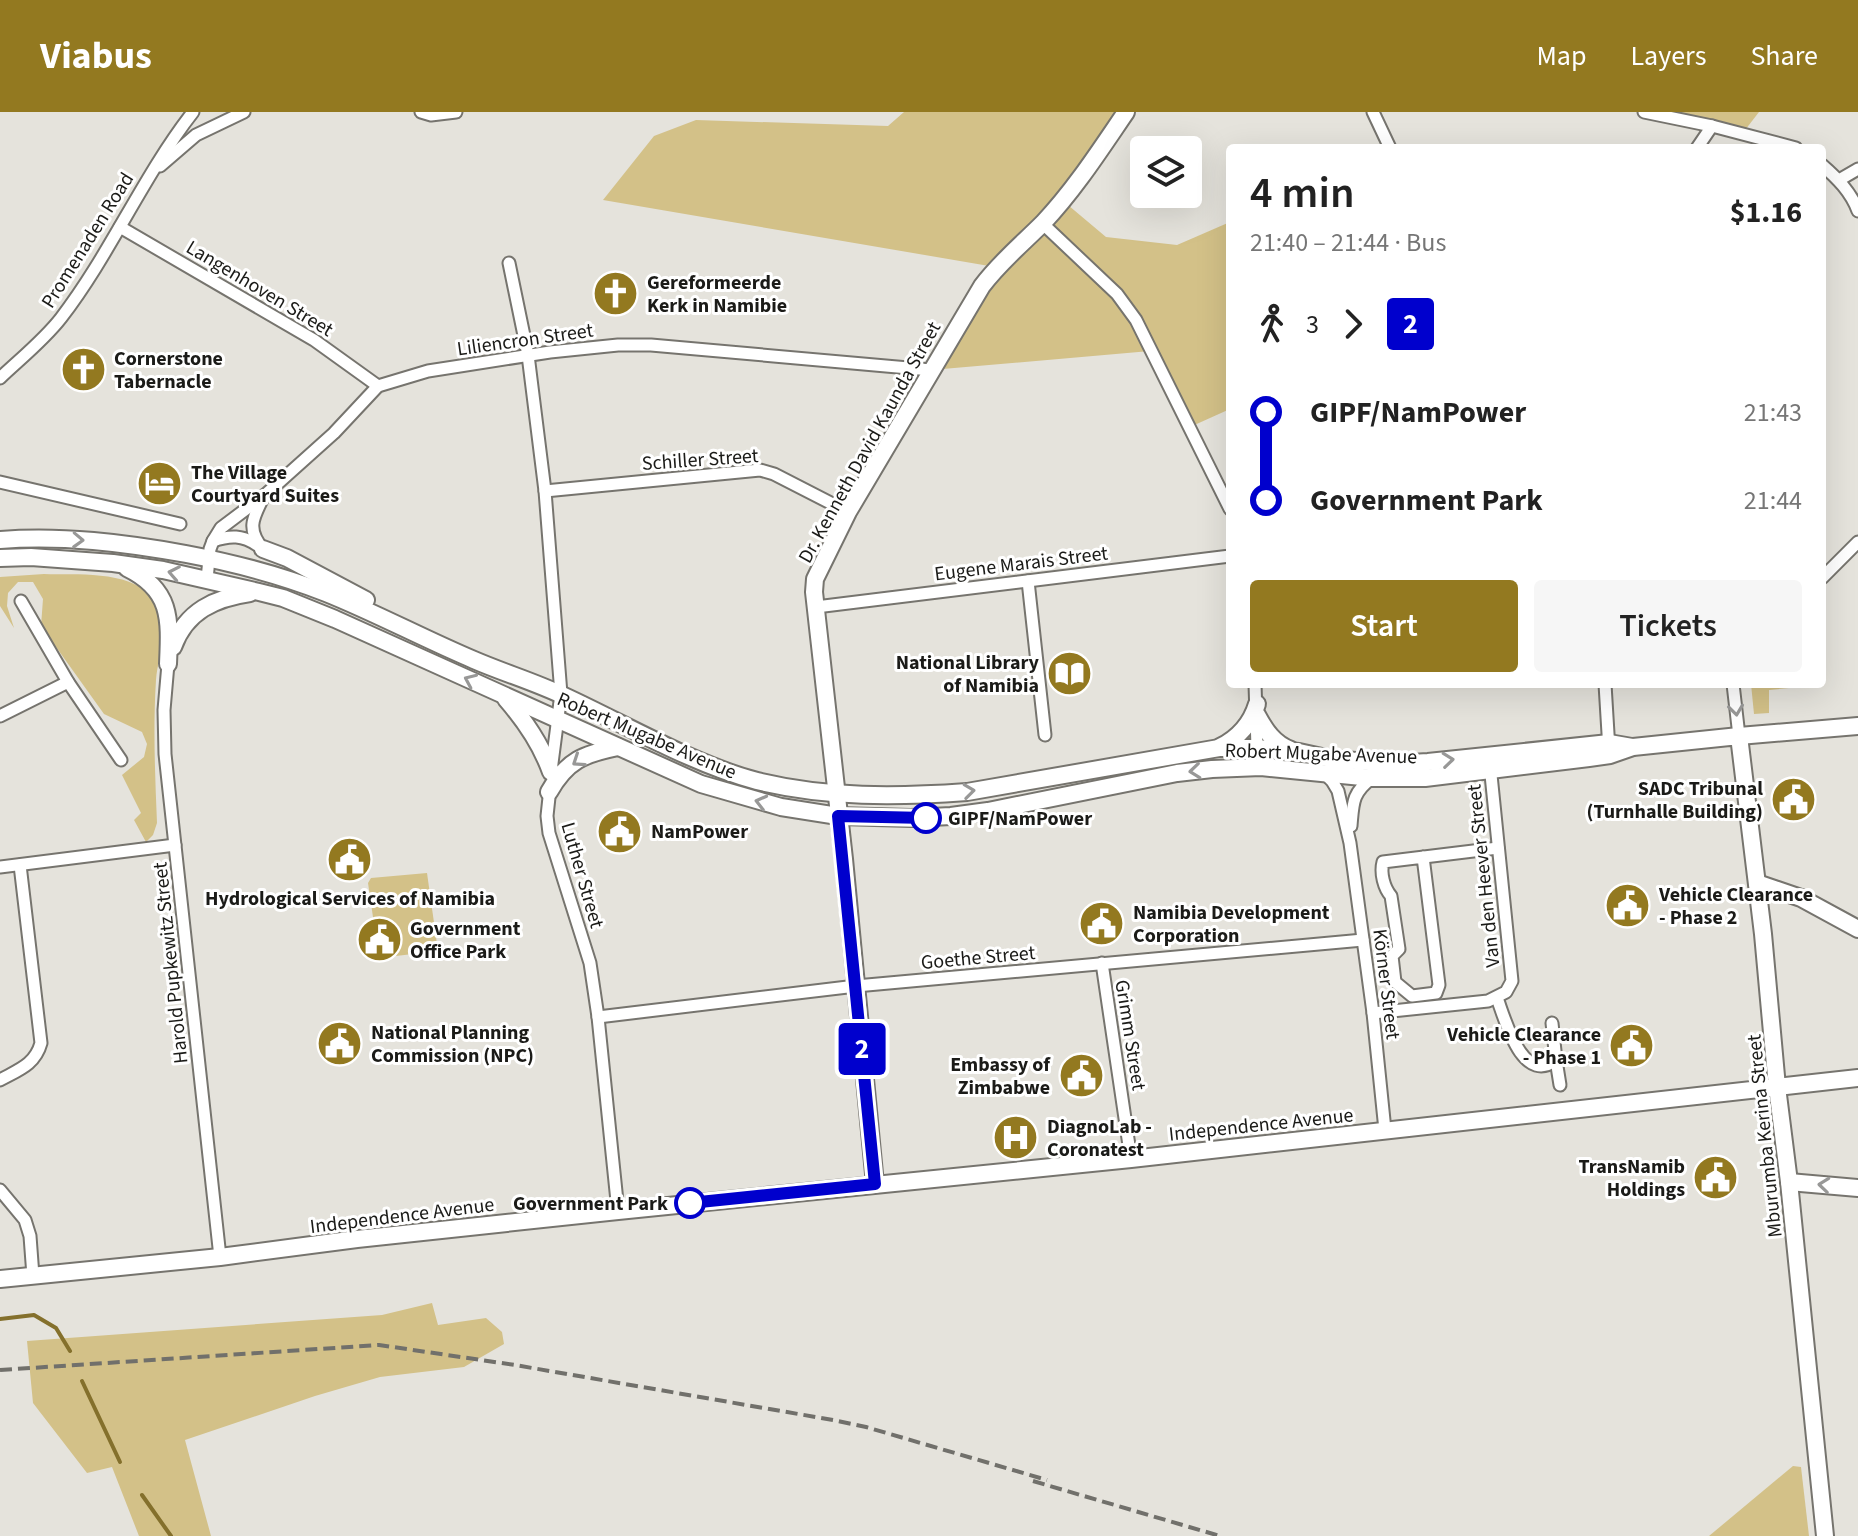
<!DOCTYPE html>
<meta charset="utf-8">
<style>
:root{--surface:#fff;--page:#f6f6f6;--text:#222;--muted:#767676;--accent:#937920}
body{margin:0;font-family:"Source Sans 3",sans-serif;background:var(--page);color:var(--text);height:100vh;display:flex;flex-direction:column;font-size:30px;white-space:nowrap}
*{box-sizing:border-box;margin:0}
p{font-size:26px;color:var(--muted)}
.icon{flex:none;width:44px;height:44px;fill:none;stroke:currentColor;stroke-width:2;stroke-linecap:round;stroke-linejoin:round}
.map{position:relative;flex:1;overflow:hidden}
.details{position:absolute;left:1226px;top:32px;width:600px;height:544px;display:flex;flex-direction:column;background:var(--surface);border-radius:8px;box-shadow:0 8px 32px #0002}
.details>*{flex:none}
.badge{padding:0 16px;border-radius:6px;font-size:28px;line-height:52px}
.buttons{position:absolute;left:1130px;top:24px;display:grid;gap:16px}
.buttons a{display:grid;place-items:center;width:72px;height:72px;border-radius:8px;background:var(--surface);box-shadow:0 8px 32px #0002;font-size:40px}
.map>.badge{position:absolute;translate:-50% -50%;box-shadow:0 0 0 4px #fff}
.legs{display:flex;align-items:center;gap:12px;height:88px;padding:0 24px;font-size:26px}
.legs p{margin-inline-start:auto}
.overview{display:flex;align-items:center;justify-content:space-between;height:136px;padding:0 24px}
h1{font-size:44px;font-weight:600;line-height:60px}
.cta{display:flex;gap:16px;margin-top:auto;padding:16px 24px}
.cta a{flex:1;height:92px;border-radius:8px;background:var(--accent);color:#fff;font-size:32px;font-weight:600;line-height:92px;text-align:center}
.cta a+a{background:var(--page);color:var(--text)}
ul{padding:0 24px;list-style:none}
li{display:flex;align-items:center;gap:28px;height:88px;font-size:30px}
li i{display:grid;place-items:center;width:12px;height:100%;margin:0 10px;background:currentColor}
li i::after{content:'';width:20px;height:20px;margin:-10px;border:6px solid;border-radius:50%;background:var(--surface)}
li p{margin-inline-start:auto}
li:first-child i{background:linear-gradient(#0000 50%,currentColor 0)}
li:last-child i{background:linear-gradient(currentColor 50%,#0000 0)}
header{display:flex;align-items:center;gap:48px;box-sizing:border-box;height:112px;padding:0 40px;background:var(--accent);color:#fff}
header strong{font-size:38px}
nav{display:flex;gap:44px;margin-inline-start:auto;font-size:28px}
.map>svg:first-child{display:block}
.green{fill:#d3c188}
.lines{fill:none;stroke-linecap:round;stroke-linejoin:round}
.stream{stroke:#84702c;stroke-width:4}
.street-casing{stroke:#76746e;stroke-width:15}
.secondary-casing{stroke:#76746e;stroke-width:20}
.primary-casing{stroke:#76746e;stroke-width:20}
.street{stroke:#fff;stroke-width:11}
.secondary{stroke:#fff;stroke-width:16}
.primary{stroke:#fff;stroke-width:16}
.rail{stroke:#71706b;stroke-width:4;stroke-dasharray:12 6;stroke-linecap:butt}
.oneway{stroke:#989897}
.line-1-casing{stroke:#fff;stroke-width:18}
.line-1{stroke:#0000cd;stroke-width:12}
.stop-1-dot{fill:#fff;stroke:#0000cd;stroke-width:4}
.labels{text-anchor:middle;stroke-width:6;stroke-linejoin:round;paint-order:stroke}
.street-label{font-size:20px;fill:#1b1b18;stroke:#fff}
.poi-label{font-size:20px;font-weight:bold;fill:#1b1b18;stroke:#fff;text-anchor:start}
.stop-label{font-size:20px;font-weight:bold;fill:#1b1b18;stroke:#fff;text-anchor:start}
</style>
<header>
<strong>Viabus</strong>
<nav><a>Map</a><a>Layers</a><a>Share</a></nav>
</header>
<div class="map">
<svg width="1858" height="1424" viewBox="0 0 1858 1424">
<rect width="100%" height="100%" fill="#e5e3dc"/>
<g class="green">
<polygon points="904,0 1126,0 1062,88 1106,125 1177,133 1230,110 1230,297 1190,315 1150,239 931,258 995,155 603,88 654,24 696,8 888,14"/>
<polygon points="1644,0 1759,0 1742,22"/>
<path d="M 44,462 C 75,463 128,458 151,484 C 160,494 162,511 162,525 C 162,539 157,554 156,568 C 153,616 155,663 157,711 L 153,723 L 146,730 L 134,708 L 141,701 L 122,663 L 144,645 L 147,632 L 142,620 L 104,602 L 41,514 L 43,487 L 33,470 L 18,470 L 8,481 L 7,494 L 14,516 L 0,494 L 0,465 Z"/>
<polygon points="1751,572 1810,572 1810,574 1769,578 1769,601 1754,602"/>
<polygon points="427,761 438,839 379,846 368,771 371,766"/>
<polygon points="432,1191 438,1213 486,1206 502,1220 504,1232 464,1255 380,1265 315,1284 185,1328 211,1424 139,1424 112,1355 87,1361 33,1291 27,1229 382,1203"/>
<polygon points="1793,1354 1801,1355 1809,1424 1709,1424"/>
</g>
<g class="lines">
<g class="stream">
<polyline points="0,1207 34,1203 56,1216 70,1239"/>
<polyline points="82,1269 120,1350"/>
<polyline points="142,1383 171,1424"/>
</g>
<defs>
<g id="street">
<polyline points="421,0 431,3 456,0"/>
<polyline points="1373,0 1390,36"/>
<polyline points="1644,0 1712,14 1796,36"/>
<polyline points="1697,36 1712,14"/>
<path d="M 1822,53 C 1837,66 1851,80 1858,99"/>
<polyline points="160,54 196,23 244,0"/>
<polyline points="1839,68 1858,57"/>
<polyline points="1042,111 1117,182 1136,208 1230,397"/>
<polyline points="120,115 314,228 378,274"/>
<polyline points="509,151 528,243 545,379 561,582 551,659"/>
<path d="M 0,266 C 20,247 44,228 61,206 C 111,141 143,64 193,0"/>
<polyline points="0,370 180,412"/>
<polyline points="545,379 760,358 774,362 848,400"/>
<path d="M 213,429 C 230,423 243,423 257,433"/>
<path d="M 263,437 C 247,418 252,407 263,386"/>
<polyline points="1822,466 1858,430"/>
<polyline points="207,467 210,437 213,429 221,416 266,382 334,321 378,274 428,259 550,240 618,233 651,233 931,258"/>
<polyline points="1028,469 1045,623"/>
<polyline points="21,489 68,570 121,648"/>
<polyline points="816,495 1230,444"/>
<polyline points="168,552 164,598 165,642 220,1145"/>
<path d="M 1255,572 L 1257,636 C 1261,646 1265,650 1275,654"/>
<polyline points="1605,572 1609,638"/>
<polyline points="1733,572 1739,624"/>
<polyline points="0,604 68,570"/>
<polyline points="1323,660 1332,669 1338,679 1350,731 1373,901 1385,1018"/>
<polyline points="550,676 547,704 549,721 590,851 598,905 618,1099"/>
<path d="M 1351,714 C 1353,691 1352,681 1372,666"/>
<path d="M 1423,745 L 1439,873 L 1436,881 L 1412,884 L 1395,870 L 1392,844 L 1399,837 L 1391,784 C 1384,776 1380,761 1383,750 L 1498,736"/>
<polyline points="0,755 175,733"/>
<polyline points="1102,851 1131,1047"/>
<path d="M 1497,886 C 1505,907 1522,974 1556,948 L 1552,911"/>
<polyline points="1373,901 1488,889 1506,880 1512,869 1490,653"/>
<polyline points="598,905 856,874 1363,828"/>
<polyline points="1556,948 1560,973"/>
<path d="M 0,968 C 18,958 35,953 41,931 L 20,753"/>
<polyline points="0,1078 25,1108 30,1124 33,1164"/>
</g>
<g id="secondary">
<polyline points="1739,624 1858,614"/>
<polyline points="1757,771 1801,786 1858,817"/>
<polyline points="1789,1070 1858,1076"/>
<path d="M 875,1072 L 844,747 L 814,480 L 815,467 L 848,400 L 982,174 C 1000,150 1022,132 1043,111 C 1075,77 1100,38 1126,0"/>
<polyline points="0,1167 220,1145 357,1127 618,1099 1131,1047 1858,966"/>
</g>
<g id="primary">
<path d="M 0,428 C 62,423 125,431 186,442 C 234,451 280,463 326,481 C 376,501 424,527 474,548 C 504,561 535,570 564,584 C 625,612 692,652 757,669 C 827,686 897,685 967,680 L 1219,636 L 1257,636 L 1299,640 L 1331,647 L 1394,652 L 1428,650 L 1609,631 L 1632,635"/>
<polyline points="263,437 287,446 366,488"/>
<polyline points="0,446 31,445 113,451 163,458 259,480 283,486 335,507 701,672 781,695 838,704 911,706 951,704 988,699 1177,661 1212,657 1261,655 1372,666 1425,666 1589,646 1610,643 1633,635 1739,624 1763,822 1777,975 1789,1070 1825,1424"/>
<path d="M 127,456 C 172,478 170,507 168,552"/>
<path d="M 173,535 C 186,499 215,486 250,481"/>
<path d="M 506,587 C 526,610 541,632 551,660"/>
<path d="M 1257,603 C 1265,618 1274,632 1291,638"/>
<path d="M 1220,635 C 1238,626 1251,612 1257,592"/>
<path d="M 549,680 C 567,648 584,642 618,635"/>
</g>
</defs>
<use href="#street" class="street-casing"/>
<use href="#secondary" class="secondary-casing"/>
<use href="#primary" class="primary-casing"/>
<use href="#street" class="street"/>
<use href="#secondary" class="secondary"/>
<use href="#primary" class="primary"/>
<g class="rail">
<polyline points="0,1258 379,1233 515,1253 833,1308 866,1315 1047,1368"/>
<polyline points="1033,1369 1220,1424"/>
</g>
</g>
<defs><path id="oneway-chevron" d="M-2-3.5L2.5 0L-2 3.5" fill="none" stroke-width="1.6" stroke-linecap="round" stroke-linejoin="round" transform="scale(2)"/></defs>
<g class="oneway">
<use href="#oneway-chevron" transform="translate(78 428) rotate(2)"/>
<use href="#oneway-chevron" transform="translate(174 461) rotate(-169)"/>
<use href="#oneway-chevron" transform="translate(470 568) rotate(-156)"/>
<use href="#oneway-chevron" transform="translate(1736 598) rotate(83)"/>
<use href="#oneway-chevron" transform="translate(1448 648) rotate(-6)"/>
<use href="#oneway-chevron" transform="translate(578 649) rotate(146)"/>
<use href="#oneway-chevron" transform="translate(1195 659) rotate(174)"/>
<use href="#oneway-chevron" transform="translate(969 679) rotate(-7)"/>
<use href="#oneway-chevron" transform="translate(761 690) rotate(-166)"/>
<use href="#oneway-chevron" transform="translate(1824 1073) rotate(-174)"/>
</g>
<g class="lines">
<defs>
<polyline id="line-1" points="690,1091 875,1072 838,704 926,706"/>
</defs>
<use href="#line-1" class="line-1-casing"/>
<use href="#line-1" class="line-1"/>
</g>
<defs>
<symbol id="church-disc" viewBox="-11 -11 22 22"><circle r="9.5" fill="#937920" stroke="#fff"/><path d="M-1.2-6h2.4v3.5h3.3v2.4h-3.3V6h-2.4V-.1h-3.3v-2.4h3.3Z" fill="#fff"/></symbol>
<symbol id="hotel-disc" viewBox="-11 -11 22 22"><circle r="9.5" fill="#937920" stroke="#fff"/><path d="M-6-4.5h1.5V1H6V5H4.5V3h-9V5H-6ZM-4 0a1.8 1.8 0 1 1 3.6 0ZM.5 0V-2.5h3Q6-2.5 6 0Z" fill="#fff"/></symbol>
<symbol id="library-disc" viewBox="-11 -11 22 22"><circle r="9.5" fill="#937920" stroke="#fff"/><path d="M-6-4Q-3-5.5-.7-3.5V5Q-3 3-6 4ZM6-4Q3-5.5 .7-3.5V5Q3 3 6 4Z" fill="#fff"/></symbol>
<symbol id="civic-disc" viewBox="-11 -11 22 22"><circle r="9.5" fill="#937920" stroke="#fff"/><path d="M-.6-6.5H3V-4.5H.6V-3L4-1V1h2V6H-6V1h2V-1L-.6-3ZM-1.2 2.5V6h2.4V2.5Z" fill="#fff"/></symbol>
<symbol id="hospital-disc" viewBox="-11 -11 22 22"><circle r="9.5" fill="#937920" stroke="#fff"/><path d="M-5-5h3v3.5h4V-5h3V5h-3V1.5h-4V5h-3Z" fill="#fff"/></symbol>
</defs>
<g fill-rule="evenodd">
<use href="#church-disc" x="590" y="156" width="51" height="51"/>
<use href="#church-disc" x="58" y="232" width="51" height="51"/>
<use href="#hotel-disc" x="134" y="346" width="51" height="51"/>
<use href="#library-disc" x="1044" y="536" width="51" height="51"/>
<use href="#civic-disc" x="1768" y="662" width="51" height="51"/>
<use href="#civic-disc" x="594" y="694" width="51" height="51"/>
<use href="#civic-disc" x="324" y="722" width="51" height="51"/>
<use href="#civic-disc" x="1602" y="768" width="51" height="51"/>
<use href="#civic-disc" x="1076" y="786" width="51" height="51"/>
<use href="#civic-disc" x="354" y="802" width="51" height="51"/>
<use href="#civic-disc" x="314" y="906" width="51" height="51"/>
<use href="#civic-disc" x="1606" y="908" width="51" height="51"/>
<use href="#civic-disc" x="1056" y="938" width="51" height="51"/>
<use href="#hospital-disc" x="990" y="1000" width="51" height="51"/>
<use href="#civic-disc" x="1690" y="1040" width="51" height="51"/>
</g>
<g class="stop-1-dot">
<circle cx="926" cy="706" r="14"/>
<circle cx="690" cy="1091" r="14"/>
</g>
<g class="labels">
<g class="street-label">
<text transform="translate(87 128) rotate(-58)" y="7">Promenaden Road</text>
<text transform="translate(260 176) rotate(31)" y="7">Langenhoven Street</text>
<text transform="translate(525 227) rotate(-8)" y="7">Liliencron Street</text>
<text transform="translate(869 330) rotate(-61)" y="7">Dr. Kenneth David Kaunda Street</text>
<text transform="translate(700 347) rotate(-4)" y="7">Schiller Street</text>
<text transform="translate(1021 451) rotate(-7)" y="7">Eugene Marais Street</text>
<text transform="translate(647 623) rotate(23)" y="7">Robert Mugabe Avenue</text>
<text transform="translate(1321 641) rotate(2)" y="7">Robert Mugabe Avenue</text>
<text transform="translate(583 763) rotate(74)" y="7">Luther Street</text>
<text transform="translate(1483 764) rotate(-96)" y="7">Van den Heever Street</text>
<text transform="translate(978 845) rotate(-5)" y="7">Goethe Street</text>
<text transform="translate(170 851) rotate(-96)" y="7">Harold Pupkewitz Street</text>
<text transform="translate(1387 872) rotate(83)" y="7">Körner Street</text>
<text transform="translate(1131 923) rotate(81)" y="7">Grimm Street</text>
<text transform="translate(1261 1012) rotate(-6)" y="7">Independence Avenue</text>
<text transform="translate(1764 1024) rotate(-96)" y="7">Mburumba Kerina Street</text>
<text transform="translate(402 1103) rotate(-7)" y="7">Independence Avenue</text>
</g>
<g class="poi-label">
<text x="647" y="177">Gereformeerde<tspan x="647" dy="23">Kerk in Namibie</tspan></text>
<text x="114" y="253">Cornerstone<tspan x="114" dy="23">Tabernacle</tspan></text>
<text x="191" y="367">The Village<tspan x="191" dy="23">Courtyard Suites</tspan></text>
<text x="1039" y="557" text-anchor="end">National Library<tspan x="1039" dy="23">of Namibia</tspan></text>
<text x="1763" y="683" text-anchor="end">SADC Tribunal<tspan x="1763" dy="23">(Turnhalle Building)</tspan></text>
<text x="651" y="726">NamPower</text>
<text x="1659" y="789">Vehicle Clearance<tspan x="1659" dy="23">- Phase 2</tspan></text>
<text x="350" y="793" text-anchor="middle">Hydrological Services of Namibia</text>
<text x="1133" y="807">Namibia Development<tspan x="1133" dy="23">Corporation</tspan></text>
<text x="410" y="823">Government<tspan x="410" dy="23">Office Park</tspan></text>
<text x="371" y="927">National Planning<tspan x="371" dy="23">Commission (NPC)</tspan></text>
<text x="1601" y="929" text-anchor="end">Vehicle Clearance<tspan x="1601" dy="23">- Phase 1</tspan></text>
<text x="1050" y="959" text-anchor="end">Embassy of<tspan x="1050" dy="23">Zimbabwe</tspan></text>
<text x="1047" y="1021">DiagnoLab -<tspan x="1047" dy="23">Coronatest</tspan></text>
<text x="1685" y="1061" text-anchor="end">TransNamib<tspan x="1685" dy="23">Holdings</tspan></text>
</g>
<g class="stop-label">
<text x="948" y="713">GIPF/NamPower</text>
<text x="668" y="1098" text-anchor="end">Government Park</text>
</g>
</g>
</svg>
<div class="buttons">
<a><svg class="icon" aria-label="layers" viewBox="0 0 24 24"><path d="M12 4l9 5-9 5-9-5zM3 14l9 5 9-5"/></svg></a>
</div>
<b class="badge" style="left:862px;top:937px;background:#0000cd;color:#fff">2</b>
<section class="details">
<div class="overview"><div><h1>4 min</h1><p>21:40 – 21:44 · Bus</p></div><b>$1.16</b></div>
<div class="legs"><svg class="icon" aria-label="walk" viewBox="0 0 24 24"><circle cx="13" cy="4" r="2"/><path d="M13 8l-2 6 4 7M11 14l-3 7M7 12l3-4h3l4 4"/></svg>3<svg class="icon" aria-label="forward" viewBox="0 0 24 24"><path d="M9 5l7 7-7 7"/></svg><b class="badge" style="background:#0000cd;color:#fff">2</b></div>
<ul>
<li><i style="color:#0000cd"></i><b>GIPF/NamPower</b><p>21:43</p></li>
<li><i style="color:#0000cd"></i><b>Government Park</b><p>21:44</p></li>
</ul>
<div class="cta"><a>Start</a><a>Tickets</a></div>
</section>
</div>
